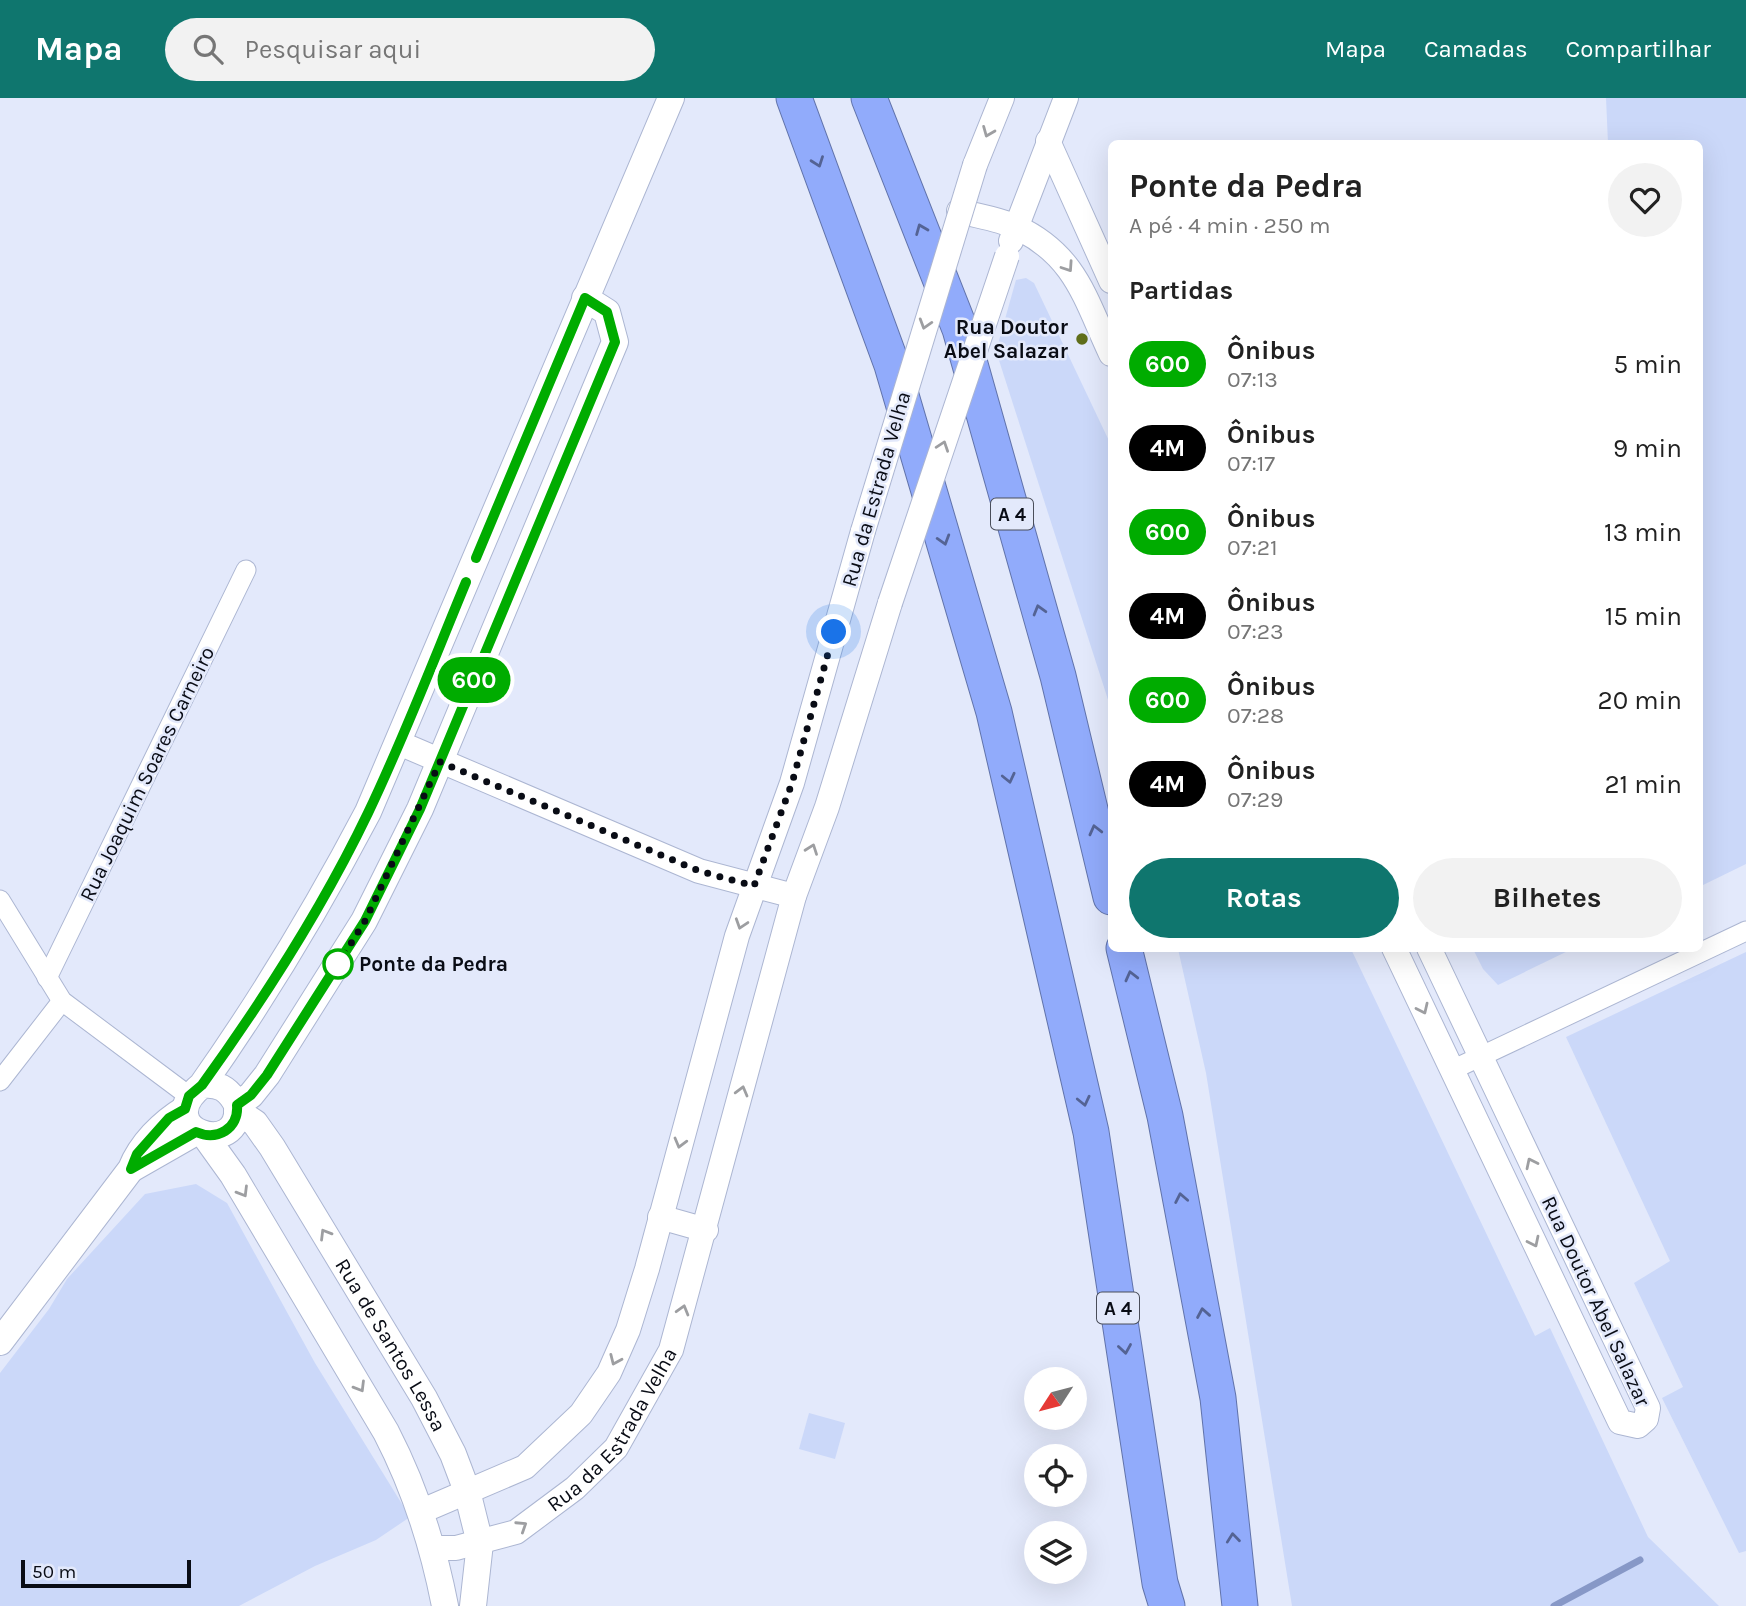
<!DOCTYPE html>
<html lang="pt">
<meta charset="utf-8">
<style>
:root{--surface:#fff;--page:#f2f2f2;--text:#222;--muted:#767676;--accent:#0f766e}
body{margin:0;font-family:Karla,sans-serif;background:var(--page);color:var(--text);height:100vh;display:flex;flex-direction:column;font-size:26px;white-space:nowrap}
*{box-sizing:border-box;margin:0}
p{font-size:23px;color:var(--muted)}
.icon{flex:none;width:38px;height:38px;fill:none;stroke:currentColor;stroke-width:2;stroke-linecap:round;stroke-linejoin:round}
.map{position:relative;flex:1;overflow:hidden}
.panel{position:absolute;left:1108px;top:42px;width:595px;height:812px;display:flex;flex-direction:column;background:var(--surface);border-radius:10px;box-shadow:0 7px 28px #0002}
.panel>*{flex:none}
.badge{padding:0 14px;border-radius:23px;font-size:24px;line-height:46px}
.needle{width:46px;rotate:234deg}
.buttons{position:absolute;left:1024px;top:1269px;display:grid;gap:14px}
.buttons a{display:grid;place-items:center;width:63px;height:63px;border-radius:50%;background:var(--surface);box-shadow:0 7px 28px #0002;font-size:35px}
.scale{position:absolute;left:21px;bottom:18px;width:170px;box-sizing:border-box;padding-left:7px;border:4px solid #090c15;border-top:0;font-size:19px;line-height:24px;white-space:nowrap;color:#090c15;-webkit-text-stroke:5px #e3e9fb;paint-order:stroke}
.you{position:absolute;width:35px;height:35px;margin:-18px;border:5px solid #fff;border-radius:50%;background:#1a73e8;box-shadow:0 0 0 10px #1a73e833}
.map>.badge{position:absolute;translate:-50% -50%;box-shadow:0 0 0 4px #fff}
h2{padding:0 21px;font-size:26px;line-height:63px}
.round{display:grid;place-items:center;flex:none;width:74px;height:74px;border-radius:37px;background:var(--page)}
.summary{display:flex;align-items:center;justify-content:space-between;height:119px;padding:0 21px}
h1{font-size:33px;font-weight:700;line-height:52px}
.action{display:flex;gap:14px;margin-top:auto;padding:14px 21px}
.action a{flex:1;height:80px;border-radius:42px;background:var(--accent);color:#fff;font-size:28px;font-weight:700;line-height:80px;text-align:center}
.action a+a{background:var(--page);color:var(--text)}
ul{padding:0;list-style:none}
li{display:flex;align-items:center;gap:21px;height:84px;padding:0 21px}
li div{flex:1}
li b{display:block;font-size:26px}
li em{font-style:normal}
li .badge{min-width:77px;font-weight:700;text-align:center}
header{display:flex;align-items:center;gap:42px;box-sizing:border-box;height:98px;padding:0 35px;background:var(--accent);color:#fff}
header strong{font-size:33px}
nav{display:flex;gap:38px;margin-inline-start:auto;font-size:24px}
.search{width:490px;height:63px;background:var(--page);display:flex;align-items:center;gap:18px;box-sizing:border-box;padding:0 24px;border-radius:38px;color:var(--muted);font-size:26px}
.map>svg:first-child{display:block}
.green{fill:#cbd8f9}
.lines{fill:none;stroke-linecap:round;stroke-linejoin:round}
.stream{stroke:#8798c7;stroke-width:7}
.minor-casing{stroke:#acb6d2;stroke-width:21}
.tertiary-casing{stroke:#acb6d2;stroke-width:26}
.secondary-casing{stroke:#acb6d2;stroke-width:28}
.motorway-casing{stroke:#6173aa;stroke-width:37}
.minor{stroke:#fff;stroke-width:19}
.tertiary{stroke:#fff;stroke-width:24}
.secondary{stroke:#fff;stroke-width:26}
.motorway{stroke:#91abfb;stroke-width:35}
.tertiary-bridge-casing{stroke:#acb6d2;stroke-width:26;stroke-linecap:butt}
.tertiary-bridge{stroke:#fff;stroke-width:24}
.oneway{stroke:#9d9ea1}
.oneway2{stroke:#546394}
.line-casing{stroke:#fff;stroke-width:16}
.line{stroke:#00ac00;stroke-width:10}
.walk{stroke:#090c15;stroke-width:7;stroke-dasharray:0 12.6}
.poi-dot{fill:#5f6e1a;stroke:#e3e9fb;stroke-width:2.5}
.stop-dot{fill:#fff;stroke:#00ac00;stroke-width:3.5}
.labels{text-anchor:middle;stroke-width:5;stroke-linejoin:round;paint-order:stroke}
.shield{fill:#e3e9fb;stroke:#4a4e5a;stroke-width:2}
.shield-label{font-size:19px;font-weight:bold;fill:#090c15}
.poi-label{font-size:21px;font-weight:bold;fill:#090c15;stroke:#e3e9fb;text-anchor:end}
.street-label{font-size:21px;fill:#090c15;stroke:#e3e9fb}
.stop-label{font-size:21px;font-weight:bold;fill:#090c15;stroke:#e3e9fb;text-anchor:start}
</style>
<header>
<strong>Mapa</strong>
<div class="search"><svg class="icon" aria-label="search" viewBox="0 0 24 24"><circle cx="10" cy="10" r="6"/><path d="M15 15l6 6"/></svg>Pesquisar aqui</div>
<nav><a>Mapa</a><a>Camadas</a><a>Compartilhar</a></nav>
</header>
<div class="map">
<svg width="1746" height="1508" viewBox="0 0 1746 1508">
<rect width="100%" height="100%" fill="#e3e9fb"/>
<g class="green">
<polygon points="1606,0 1746,0 1746,766 1699,789 1699,46 1608,45"/>
<polygon points="1026,180 1034,185 1111,347 1111,611 996,253 1016,182"/>
<polygon points="1178,851 1351,851 1535,1238 1550,1230 1648,1439 1719,1508 1292,1508 1206,975"/>
<polygon points="1473,851 1572,851 1498,887 1483,871"/>
<polygon points="1746,854 1746,1453 1739,1455 1662,1300 1683,1289 1634,1185 1670,1163 1566,939"/>
<polygon points="196,1086 227,1105 315,1265 410,1419 376,1442 315,1468 239,1508 0,1508 0,1275 49,1211 67,1181 145,1096"/>
<polygon points="809,1315 845,1325 835,1361 799,1351"/>
</g>
<g class="lines">
<polyline class="stream" points="1554,1508 1640,1462"/>
<defs>
<g id="minor">
<polyline points="0,802 62,903 189,998"/>
<polyline points="47,880 246,472"/>
<polyline points="1452,972 1746,833"/>
<polyline points="0,983 62,903"/>
</g>
<g id="tertiary">
<polyline points="1048,43 1111,183"/>
<polyline points="975,67 1002,0"/>
<path d="M 959,113 C 977,118 999,121 1016,129 C 1076,157 1085,201 1111,256"/>
<polyline points="1011,143 1066,0"/>
<polyline points="399,645 699,773 794,798"/>
<polyline points="1394,850 1620,1324 1638,1328 1646,1321 1648,1310 1429,850"/>
<polyline points="660,1119 706,1132"/>
<polyline points="422,1413 525,1369 581,1316 609,1275 628,1232 647,1171 737,838 792,685 863,433"/>
<path id="s1" d="M 433,1450 L 456,1450 L 516,1434 L 575,1390 L 616,1350 L 671,1252 L 794,798 L 827,709 L 890,505"/>
</g>
<g id="secondary">
<path d="M 202,987 C 219,985 229,991 237,1007 C 243,1063 147,1032 202,987 C 264,899 318,809 368,714 L 671,0"/>
<polyline points="237,1007 251,997 267,977 364,823 420,711 615,244 607,214 585,200"/>
<path id="s2" d="M 237,1013 L 255,1025 L 272,1049 L 424,1300 L 453,1356 L 467,1393 L 480,1445 L 473,1508"/>
<path d="M 205,1038 L 233,1077 L 386,1334 C 415,1390 433,1446 445,1508"/>
<polyline points="133,1070 196,1034"/>
<path d="M 0,1244 L 131,1071 C 141,1046 162,1025 185,1011"/>
</g>
<g id="motorway">
<polyline points="794,0 892,267 994,614 1091,1034 1160,1485 1167,1508"/>
<polyline points="869,0 960,231 1058,578 1111,799"/>
<polyline points="1124,850 1165,1018 1218,1300 1240,1508"/>
</g>
</defs>
<use href="#minor" class="minor-casing"/>
<use href="#tertiary" class="tertiary-casing"/>
<use href="#secondary" class="secondary-casing"/>
<use href="#motorway" class="motorway-casing"/>
<use href="#minor" class="minor"/>
<use href="#tertiary" class="tertiary"/>
<use href="#secondary" class="secondary"/>
<use href="#motorway" class="motorway"/>
<defs>
<g id="tertiary-bridge">
<polyline points="863,433 975,67"/>
<polyline points="890,505 1007,158"/>
</g>
</defs>
<use href="#tertiary-bridge" class="tertiary-bridge-casing"/>
<use href="#tertiary-bridge" class="tertiary-bridge"/>
</g>
<defs><path id="oneway-chevron" d="M-2-3.5L2.5 0L-2 3.5" fill="none" stroke-width="1.6" stroke-linecap="round" stroke-linejoin="round" transform="scale(1.75)"/></defs>
<g class="oneway">
<use href="#oneway-chevron" transform="translate(988 34) rotate(112)"/>
<use href="#oneway-chevron" transform="translate(1068 169) rotate(56)"/>
<use href="#oneway-chevron" transform="translate(925 226) rotate(107)"/>
<use href="#oneway-chevron" transform="translate(943 348) rotate(-71)"/>
<use href="#oneway-chevron" transform="translate(812 751) rotate(-70)"/>
<use href="#oneway-chevron" transform="translate(741 826) rotate(108)"/>
<use href="#oneway-chevron" transform="translate(1423 911) rotate(65)"/>
<use href="#oneway-chevron" transform="translate(742 993) rotate(-75)"/>
<use href="#oneway-chevron" transform="translate(680 1045) rotate(105)"/>
<use href="#oneway-chevron" transform="translate(1531 1065) rotate(-116)"/>
<use href="#oneway-chevron" transform="translate(243 1094) rotate(59)"/>
<use href="#oneway-chevron" transform="translate(325 1136) rotate(-121)"/>
<use href="#oneway-chevron" transform="translate(1534 1144) rotate(64)"/>
<use href="#oneway-chevron" transform="translate(683 1212) rotate(-74)"/>
<use href="#oneway-chevron" transform="translate(615 1262) rotate(114)"/>
<use href="#oneway-chevron" transform="translate(360 1289) rotate(59)"/>
<use href="#oneway-chevron" transform="translate(522 1428) rotate(-33)"/>
</g>
<g class="oneway2">
<use href="#oneway-chevron" transform="translate(818 64) rotate(70)"/>
<use href="#oneway-chevron" transform="translate(921 131) rotate(-112)"/>
<use href="#oneway-chevron" transform="translate(944 442) rotate(73)"/>
<use href="#oneway-chevron" transform="translate(1039 512) rotate(-106)"/>
<use href="#oneway-chevron" transform="translate(1009 680) rotate(77)"/>
<use href="#oneway-chevron" transform="translate(1095 732) rotate(-104)"/>
<use href="#oneway-chevron" transform="translate(1131 878) rotate(-104)"/>
<use href="#oneway-chevron" transform="translate(1084 1003) rotate(77)"/>
<use href="#oneway-chevron" transform="translate(1181 1100) rotate(-101)"/>
<use href="#oneway-chevron" transform="translate(1203 1215) rotate(-100)"/>
<use href="#oneway-chevron" transform="translate(1125 1251) rotate(81)"/>
<use href="#oneway-chevron" transform="translate(1233 1440) rotate(-96)"/>
</g>
<g class="lines">
<defs>
<path id="line" d="M 466,484 C 434,561 404,640 368,715 C 322,811 264,901 202,987 L 189,998 L 185,1011 L 169,1020 L 137,1056 L 131,1071 L 196,1034 C 217,1043 239,1031 237,1007 L 251,997 L 267,977 L 365,823 L 420,711 L 615,244 L 607,214 L 585,200 L 476,460"/>
</defs>
<use href="#line" class="line-casing"/>
<use href="#line" class="line"/>
<polyline class="walk" points="338,866 365,823 440,664 699,773 754,788 792,685 834,534"/>
</g>
<circle class="poi-dot" cx="1082" cy="241" r="7"/>
<circle class="stop-dot" cx="338" cy="866" r="14"/>
<g class="labels">
<g class="shield">
<rect x="991" y="400.5" width="42" height="31" rx="5"/>
<rect x="1097" y="1194.5" width="42" height="31" rx="5"/>
</g>
<g class="shield-label">
<text x="1012" y="423">A 4</text>
<text x="1118" y="1217">A 4</text>
</g>
<g class="poi-label">
<text x="1068" y="236">Rua Doutor<tspan x="1068" dy="24">Abel Salazar</tspan></text>
</g>
<g class="street-label">
<text transform="translate(876 391) rotate(-74)" y="7">Rua da Estrada Velha</text>
<text transform="translate(147 676) rotate(-64)" y="7">Rua Joaquim Soares Carneiro</text>
<text transform="translate(1596 1203) rotate(65)" y="7">Rua Doutor Abel Salazar</text>
<text dy="7" stroke="none"><textPath href="#s2" startOffset="282">Rua de Santos Lessa</textPath></text>
<text dy="7" stroke="none"><textPath href="#s1" startOffset="228">Rua da Estrada Velha</textPath></text>
</g>
<g class="stop-label">
<text x="359" y="873">Ponte da Pedra</text>
</g>
</g>
</svg>
<div class="buttons">
<a><svg class="needle" viewBox="-14 -14 28 28"><path d="M0-13l5 13h-10z" fill="#e53935"/><path d="M0 13l5-13h-10z" fill="#767676"/></svg></a>
<a><svg class="icon" aria-label="locate" viewBox="0 0 24 24"><circle cx="12" cy="12" r="6"/><path d="M12 2v4M12 18v4M2 12h4M18 12h4"/></svg></a>
<a><svg class="icon" aria-label="layers" viewBox="0 0 24 24"><path d="M12 4l9 5-9 5-9-5zM3 14l9 5 9-5"/></svg></a>
</div>
<div class="scale">50 m</div>
<div class="you" style="left:834px;top:534px"></div>
<b class="badge" style="left:474px;top:582px;background:#00ac00;color:#fff">600</b>
<section class="panel">
<div class="summary"><div><h1>Ponte da Pedra</h1><p>A pé · 4 min · 250 m</p></div><a class="round"><svg class="icon" aria-label="heart" viewBox="0 0 24 24"><path d="M12 20l-8-8c-3-5 5-10 8-4 3-6 11-1 8 4z"/></svg></a></div>
<h2>Partidas</h2>
<ul>
<li><span class="badge" style="background:#00ac00;color:#fff">600</span><div><b>Ônibus</b><p>07:13</p></div><em>5 min</em></li>
<li><span class="badge" style="background:#000;color:#fff">4M</span><div><b>Ônibus</b><p>07:17</p></div><em>9 min</em></li>
<li><span class="badge" style="background:#00ac00;color:#fff">600</span><div><b>Ônibus</b><p>07:21</p></div><em>13 min</em></li>
<li><span class="badge" style="background:#000;color:#fff">4M</span><div><b>Ônibus</b><p>07:23</p></div><em>15 min</em></li>
<li><span class="badge" style="background:#00ac00;color:#fff">600</span><div><b>Ônibus</b><p>07:28</p></div><em>20 min</em></li>
<li><span class="badge" style="background:#000;color:#fff">4M</span><div><b>Ônibus</b><p>07:29</p></div><em>21 min</em></li>
</ul>
<div class="action"><a>Rotas</a><a>Bilhetes</a></div>
</section>
</div>
